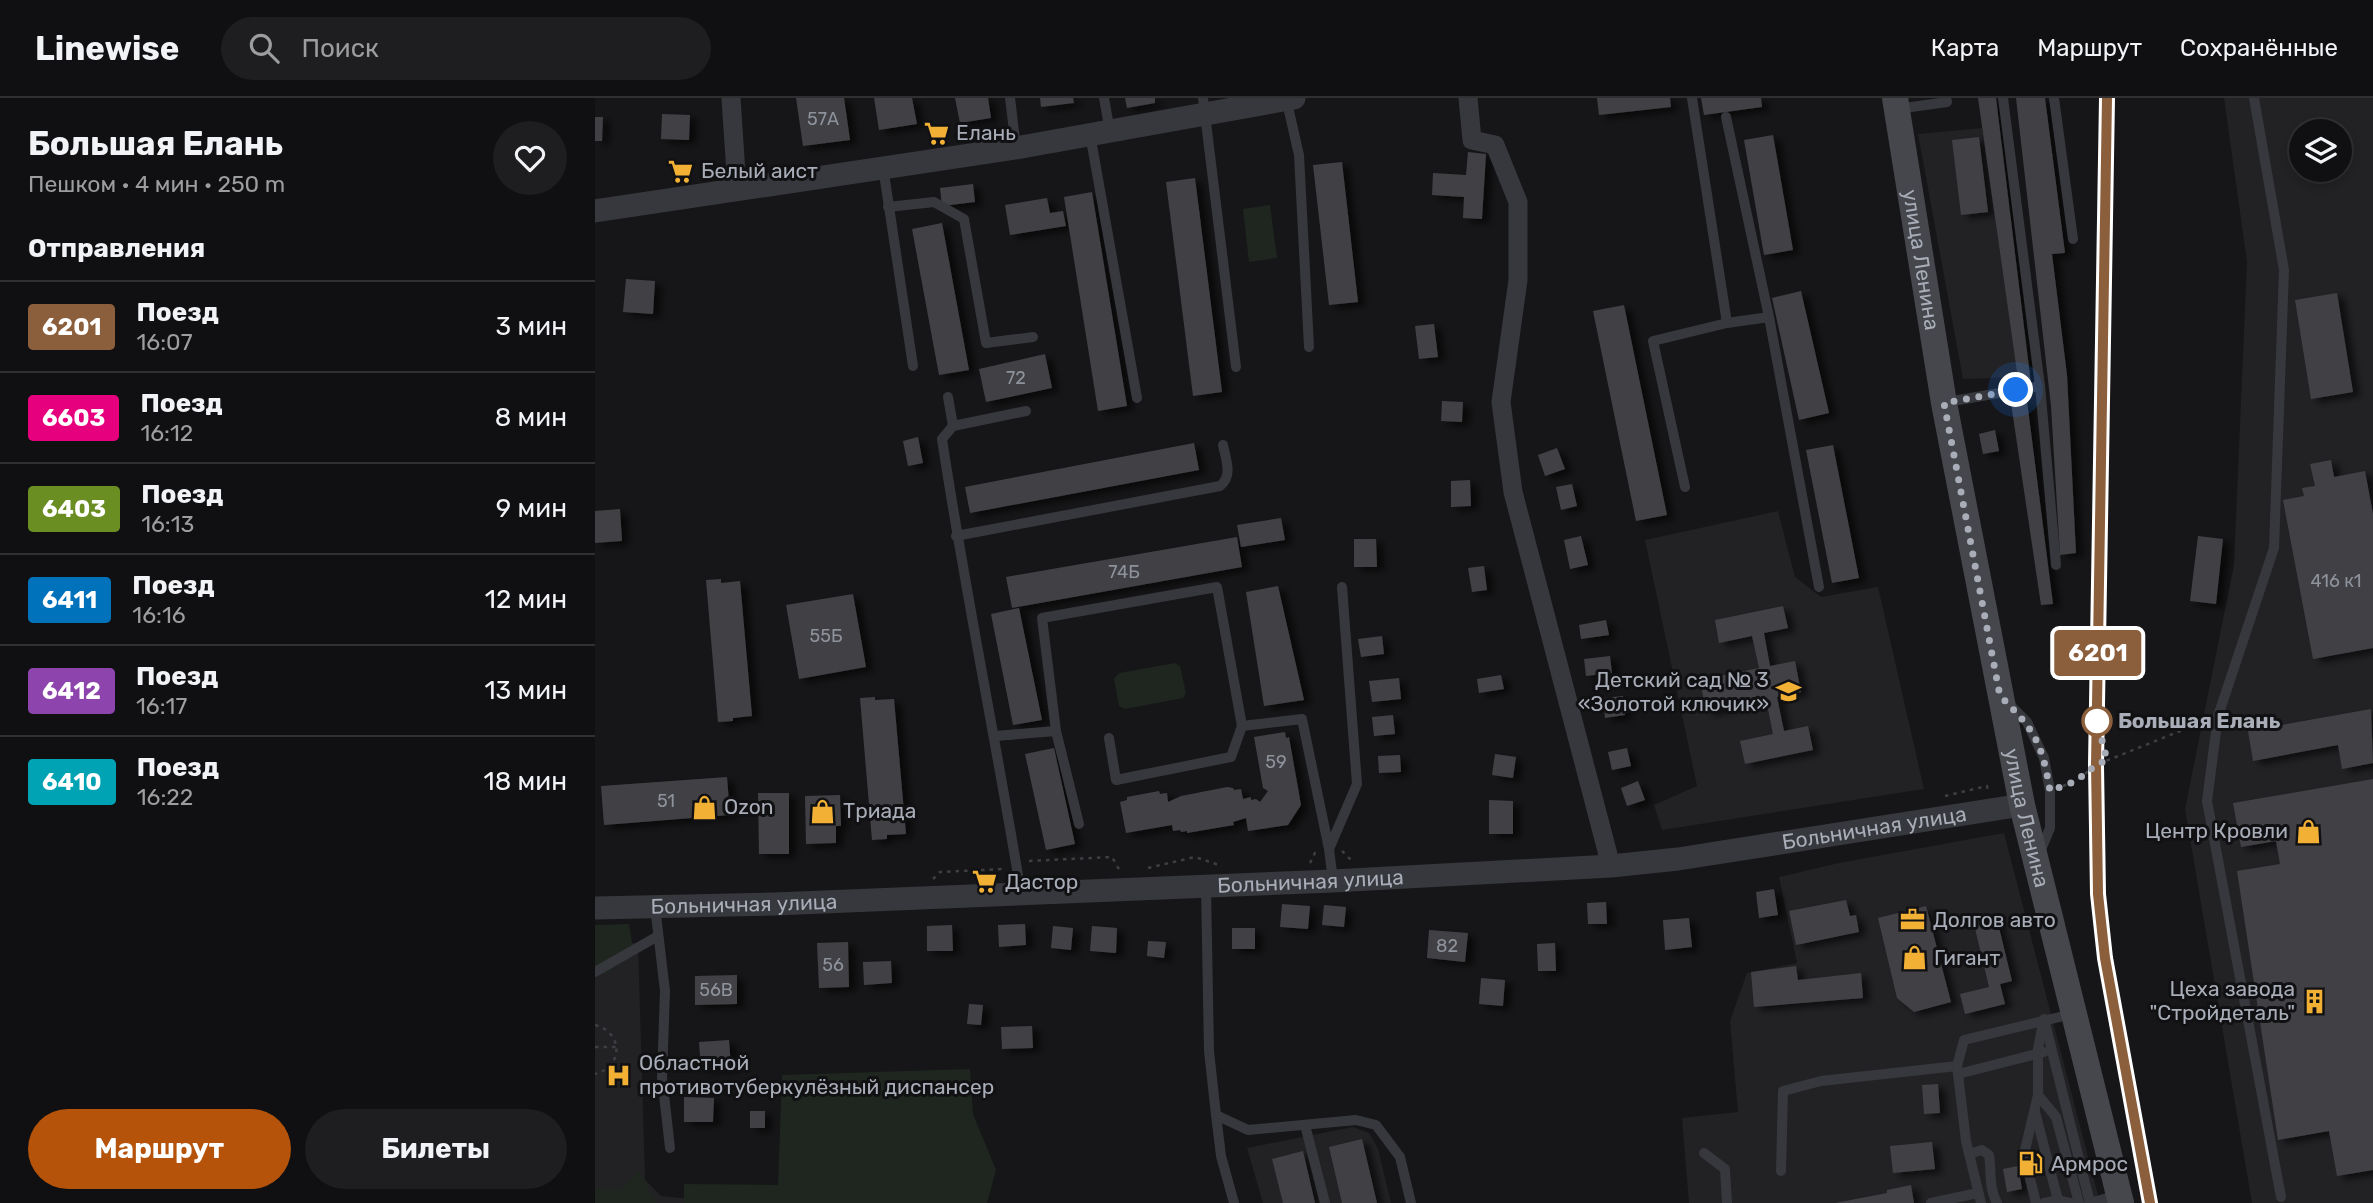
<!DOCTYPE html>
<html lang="ru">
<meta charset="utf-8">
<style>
:root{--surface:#101012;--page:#1e1e20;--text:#f1f3f6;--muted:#9c9d9f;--line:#303032;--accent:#b45309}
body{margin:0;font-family:Rubik,sans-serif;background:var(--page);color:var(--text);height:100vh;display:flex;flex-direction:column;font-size:26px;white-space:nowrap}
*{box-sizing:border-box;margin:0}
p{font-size:23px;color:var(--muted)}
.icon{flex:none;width:38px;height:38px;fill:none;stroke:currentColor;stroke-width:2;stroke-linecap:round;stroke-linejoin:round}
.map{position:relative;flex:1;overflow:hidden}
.panel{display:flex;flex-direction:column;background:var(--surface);width:595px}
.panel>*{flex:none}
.badge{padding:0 14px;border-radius:5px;font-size:24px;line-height:46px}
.fabs{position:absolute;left:1694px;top:21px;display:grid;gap:14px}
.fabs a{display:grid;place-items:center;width:63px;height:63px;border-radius:50%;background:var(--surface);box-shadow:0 4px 10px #0003,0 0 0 2px var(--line);font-size:35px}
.you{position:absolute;width:35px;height:35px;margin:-18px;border:5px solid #fff;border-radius:50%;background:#1a73e8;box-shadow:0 0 0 10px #1a73e833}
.map>.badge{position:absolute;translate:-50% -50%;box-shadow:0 0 0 4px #fff}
h2{padding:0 28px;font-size:26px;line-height:63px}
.round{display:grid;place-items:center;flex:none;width:74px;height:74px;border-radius:37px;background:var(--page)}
.overview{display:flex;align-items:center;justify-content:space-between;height:119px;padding:0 28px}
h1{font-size:33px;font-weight:700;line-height:52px}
.action{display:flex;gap:14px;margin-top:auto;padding:14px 28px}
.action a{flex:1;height:80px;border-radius:42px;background:var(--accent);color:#fff;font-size:28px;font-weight:700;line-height:80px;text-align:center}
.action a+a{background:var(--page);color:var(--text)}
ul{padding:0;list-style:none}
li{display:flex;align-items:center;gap:21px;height:91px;padding:0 28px;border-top:2px solid var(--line)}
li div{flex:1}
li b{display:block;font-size:26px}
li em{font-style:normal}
li .badge{min-width:77px;font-weight:700;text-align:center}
header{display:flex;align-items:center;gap:42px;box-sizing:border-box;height:98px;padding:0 35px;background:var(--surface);border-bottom:2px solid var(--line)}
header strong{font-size:33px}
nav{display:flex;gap:38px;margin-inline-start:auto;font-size:24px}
.search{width:490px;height:63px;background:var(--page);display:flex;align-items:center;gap:18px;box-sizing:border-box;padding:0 24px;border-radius:38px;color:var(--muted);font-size:26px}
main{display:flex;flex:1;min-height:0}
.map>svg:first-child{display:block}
.built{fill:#222225;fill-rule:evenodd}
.green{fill:#1e261f}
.building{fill:#404145;filter:url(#shadow)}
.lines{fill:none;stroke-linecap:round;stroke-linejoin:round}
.path{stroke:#3d3f44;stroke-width:2.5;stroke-dasharray:3.5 5;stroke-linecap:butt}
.service{stroke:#37383d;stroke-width:10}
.minor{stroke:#37383d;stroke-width:19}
.tertiary{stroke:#37383d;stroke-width:23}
.secondary{stroke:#45474d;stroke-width:26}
.rail-casing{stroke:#4a4c52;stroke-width:7}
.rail{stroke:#111113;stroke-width:4.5;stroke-dasharray:13;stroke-linecap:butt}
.line-casing{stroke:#fff;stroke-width:16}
.line{stroke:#8b5e3c;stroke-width:10}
.walk{stroke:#a8adb8;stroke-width:7;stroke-dasharray:0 12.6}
.stop-dot{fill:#fff;stroke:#8b5e3c;stroke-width:3.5}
.labels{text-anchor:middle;stroke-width:6;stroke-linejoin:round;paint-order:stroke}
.number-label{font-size:18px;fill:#8e929b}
.poi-label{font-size:21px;fill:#a8adb8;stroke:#111113;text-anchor:start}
.street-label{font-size:21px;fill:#a8adb8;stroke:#111113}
.stop-label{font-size:21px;font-weight:bold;fill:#a8adb8;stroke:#111113;text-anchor:start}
</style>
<header>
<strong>Linewise</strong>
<div class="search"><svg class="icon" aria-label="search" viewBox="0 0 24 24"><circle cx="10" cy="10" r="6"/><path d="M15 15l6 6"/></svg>Поиск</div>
<nav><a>Карта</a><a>Маршрут</a><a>Сохранённые</a></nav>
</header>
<main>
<section class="panel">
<div class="overview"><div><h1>Большая Елань</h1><p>Пешком · 4 мин · 250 m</p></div><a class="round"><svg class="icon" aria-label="heart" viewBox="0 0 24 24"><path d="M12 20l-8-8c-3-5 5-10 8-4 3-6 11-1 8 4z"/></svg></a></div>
<h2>Отправления</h2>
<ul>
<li><span class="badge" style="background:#8b5e3c;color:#fff">6201</span><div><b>Поезд</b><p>16:07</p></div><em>3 мин</em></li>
<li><span class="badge" style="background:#e6007e;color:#fff">6603</span><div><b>Поезд</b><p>16:12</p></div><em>8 мин</em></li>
<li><span class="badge" style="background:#6b8e23;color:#fff">6403</span><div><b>Поезд</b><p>16:13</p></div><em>9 мин</em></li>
<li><span class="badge" style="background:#0072bc;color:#fff">6411</span><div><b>Поезд</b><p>16:16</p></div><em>12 мин</em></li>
<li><span class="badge" style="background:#8e44ad;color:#fff">6412</span><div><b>Поезд</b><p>16:17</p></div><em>13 мин</em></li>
<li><span class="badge" style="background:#00a3b4;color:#fff">6410</span><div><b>Поезд</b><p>16:22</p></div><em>18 мин</em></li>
</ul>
<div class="action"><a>Маршрут</a><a>Билеты</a></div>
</section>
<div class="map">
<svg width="1778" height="1105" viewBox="0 0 1778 1105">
<defs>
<filter id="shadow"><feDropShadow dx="7" dy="4" stdDeviation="3.5" flood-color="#0009"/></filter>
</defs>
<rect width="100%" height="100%" fill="#161618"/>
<g class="built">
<path d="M 1629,0 L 1778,0 L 1778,1105 L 1657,1105 L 1590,711 L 1639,467 L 1652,164 ZM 1706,33 L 1745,33 L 1745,72 L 1706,72 Z"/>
<polygon points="1387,30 1423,279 1368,281 1323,36"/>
<polygon points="1183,413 1200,479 1226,499 1283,489 1329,691 1067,732 1059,707 1102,688 1050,442"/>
<polygon points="1409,735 1505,1105 1094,1105 1087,1020 1143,1014 1135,923 1152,875 1202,865 1184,779 1244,765"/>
<polygon points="43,845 50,1082 66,1098 134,1105 0,1105 0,847"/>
<polygon points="758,1029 774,1035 783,1051 796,1105 668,1105 652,1050"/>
</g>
<g class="green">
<polygon points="675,107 682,160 654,164 648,111"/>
<polygon points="580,565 585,568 591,595 588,600 530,611 524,608 519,581 524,575"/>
<polygon points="34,826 38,851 13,876 0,876 0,827"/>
<polygon points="375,971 378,1016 401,1072 392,1105 89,1105 89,1086 183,1087 187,977"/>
<polygon points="45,1073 61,1105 0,1105 0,1091 25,1091"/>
</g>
<g class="building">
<polygon points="201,0 249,0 255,42 208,48"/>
<polygon points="279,0 317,0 322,26 284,32"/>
<polygon points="360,0 393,0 396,20 365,25"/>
<polygon points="445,0 478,0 479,5 446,9"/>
<polygon points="530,0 560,0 560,5 532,10"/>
<polygon points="1002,0 1075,0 1076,9 1004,17"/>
<polygon points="1106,0 1166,0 1167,9 1109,17"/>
<polygon points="1383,0 1401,0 1436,286 1424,288"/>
<polygon points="1421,0 1450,0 1470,155 1457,156 1472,277 1481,455 1465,457 1456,308"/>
<polygon points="67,16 95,17 94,42 66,41"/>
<polygon points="0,19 8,19 7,43 0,43"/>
<polygon points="1178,37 1198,152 1169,157 1149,42"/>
<polygon points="1384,39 1393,114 1366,117 1357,42"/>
<polygon points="873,54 891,56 887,121 868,120 869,99 837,97 838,75 871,77"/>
<polygon points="747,64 763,204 734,207 718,67"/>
<polygon points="600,80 627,294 598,298 571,84"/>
<polygon points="378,86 380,104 347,108 345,90"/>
<polygon points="497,94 532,308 503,313 469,99"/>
<polygon points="452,100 455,115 468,113 471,128 415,137 410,107"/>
<polygon points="347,125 374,272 344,277 317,131"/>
<polygon points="31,181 60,183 58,216 28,214"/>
<polygon points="1206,193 1234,315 1204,322 1177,200"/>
<polygon points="1742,195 1758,294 1716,301 1700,202"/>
<polygon points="1029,207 1072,417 1041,423 998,213"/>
<polygon points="839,226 843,259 824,261 820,228"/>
<polygon points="450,256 457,290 391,304 384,271"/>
<polygon points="847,303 868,304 867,324 846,323"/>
<polygon points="1432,303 1458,506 1446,507 1416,305"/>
<polygon points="1400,332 1404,353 1388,356 1384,336"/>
<polygon points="323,339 328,365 313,368 308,343"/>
<polygon points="599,345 604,372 375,415 370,389"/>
<polygon points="1238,347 1264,480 1237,485 1211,352"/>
<polygon points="962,350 970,371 950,378 943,357"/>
<polygon points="1736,362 1739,379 1770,373 1778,416 1778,550 1718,561 1688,402 1709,398 1707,390 1720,388 1715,366"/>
<polygon points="875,382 876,408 856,409 856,383"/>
<polygon points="977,386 982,408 966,412 961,389"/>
<polygon points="25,411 27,443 0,445 0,413"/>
<polygon points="686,420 690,442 646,449 642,427"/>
<polygon points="986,438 993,467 975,471 969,442"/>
<polygon points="1603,438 1628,441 1621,506 1595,503"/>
<polygon points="642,439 647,469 417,510 411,479"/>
<polygon points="759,441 781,441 782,469 759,469"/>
<polygon points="889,468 892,492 877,494 873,470"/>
<polygon points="126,481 126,485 145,483 157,618 138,620 138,623 123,624 111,482"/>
<polygon points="683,488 709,602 669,608 651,494"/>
<polygon points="258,496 271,569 204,581 191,507"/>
<polygon points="1188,508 1193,530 1169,535 1175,568 1200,563 1206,594 1182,599 1189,633 1213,628 1218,652 1150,666 1145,643 1178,636 1171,601 1111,614 1105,582 1164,570 1157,538 1124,545 1120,522"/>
<polygon points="424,510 447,622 418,627 396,516"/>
<polygon points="1011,522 1014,537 986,541 984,527"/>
<polygon points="787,538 789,556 766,559 763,541"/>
<polygon points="1015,558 1017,575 991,578 989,561"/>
<polygon points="906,577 909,591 884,595 882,581"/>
<polygon points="804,580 806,601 777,604 774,583"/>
<polygon points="1028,598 1030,617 1010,620 1008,600"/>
<polygon points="280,599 280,602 299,601 311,736 292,737 292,741 277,742 265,600"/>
<polygon points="1776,611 1778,665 1747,671 1743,647 1658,663 1653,633"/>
<polygon points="798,617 800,636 779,638 777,619"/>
<polygon points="690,634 691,640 694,639 706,707 693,727 653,733 651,720 638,724 639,727 592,735 592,733 586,734 585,732 578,733 577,727 531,735 525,704 532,702 532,699 564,693 565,696 572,695 573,704 586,698 632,689 638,690 639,692 646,691 648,701 656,699 656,702 661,701 665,704 673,693 668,690 659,639"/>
<polygon points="459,650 480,746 451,752 430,656"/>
<polygon points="1032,650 1036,668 1017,672 1013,654"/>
<polygon points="900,656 921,659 918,680 897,677"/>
<polygon points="805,657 806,674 784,675 783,658"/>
<polygon points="132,679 135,717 9,727 6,688"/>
<polygon points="1778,681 1778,1072 1742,1078 1734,1033 1683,1042 1642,773 1685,766 1681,743 1646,749 1638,705"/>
<polygon points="1043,683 1050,702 1032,708 1026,690"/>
<polygon points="163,695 194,695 194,756 164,756"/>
<polygon points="245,697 246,728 241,728 241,745 211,746 210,698"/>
<polygon points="894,702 918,703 918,736 894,736"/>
<polygon points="1179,791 1183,817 1164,820 1161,794"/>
<polygon points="1251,802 1255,818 1261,817 1264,834 1201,847 1194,813"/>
<polygon points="1011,804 1012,826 993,826 992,805"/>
<polygon points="687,806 715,808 713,831 685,829"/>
<polygon points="729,807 751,809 749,829 727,827"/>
<polygon points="1331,808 1356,904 1319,914 1302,900 1283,820"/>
<polygon points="1401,817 1417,883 1405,886 1410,906 1370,916 1365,896 1394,889 1378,822"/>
<polygon points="1094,820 1097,849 1070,852 1068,822"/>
<polygon points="430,826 431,847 404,849 403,827"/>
<polygon points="357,827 358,853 332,853 332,828"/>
<polygon points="458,828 478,830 476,852 456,850"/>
<polygon points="497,828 522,830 521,855 495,853"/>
<rect x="637" y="830" width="23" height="21"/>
<polygon points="834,832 873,835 870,864 832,860"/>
<polygon points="553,843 571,844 569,860 552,858"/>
<polygon points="253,844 254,889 224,890 222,845"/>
<polygon points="960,845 961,873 943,873 942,846"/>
<polygon points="296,863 297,885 269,887 268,864"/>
<polygon points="1201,868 1203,882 1266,875 1268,900 1159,909 1156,874"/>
<polygon points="142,877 142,906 100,907 100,878"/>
<polygon points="886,880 910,882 908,908 884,906"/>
<polygon points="374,906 388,907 386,927 372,926"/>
<polygon points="437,928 438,950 407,951 406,929"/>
<polygon points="134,942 136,969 106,971 104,944"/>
<polygon points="1343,986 1345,1015 1329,1016 1327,987"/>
<polygon points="89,999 119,1000 118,1024 89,1024"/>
<rect x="155" y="1013" width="15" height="17"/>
<polygon points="767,1041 782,1105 747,1105 734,1049"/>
<polygon points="1337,1044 1340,1071 1298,1075 1295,1048"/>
<polygon points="708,1053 720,1105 688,1105 677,1061"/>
<polygon points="1423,1068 1427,1091 1412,1094 1408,1071"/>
<polygon points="1316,1087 1319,1105 1240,1105 1292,1095 1292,1092"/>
</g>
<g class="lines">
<g class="path">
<polyline points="1468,688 1481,683 1501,667 1610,623"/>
<polyline points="1350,698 1392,688 1393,695"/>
<polyline points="747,753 757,763"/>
<polyline points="434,763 517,759 525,773"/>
<polyline points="715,765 720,755 723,755"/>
<polyline points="553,770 600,759 627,768"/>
<polyline points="338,781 345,774 409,771"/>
<path d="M 0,927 C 28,934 29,969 0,976"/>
<polyline points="0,949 21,949"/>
</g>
<g class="service">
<polyline points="415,0 421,50"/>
<polyline points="509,0 515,34"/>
<polyline points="608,0 641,269"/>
<polyline points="691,0 704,57 714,249"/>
<polyline points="1408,0 1445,288 1461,467"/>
<polyline points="1459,0 1478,141"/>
<polyline points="1659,0 1689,172 1679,450 1623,618 1612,703 1686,1099"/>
<polyline points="1302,11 1352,4 1351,0"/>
<polyline points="1131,19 1174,219 1132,225"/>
<polyline points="495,36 542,300"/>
<polyline points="288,69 318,268"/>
<polyline points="293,109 339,104 369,121 391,245 438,239"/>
<polyline points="1174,219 1224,489"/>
<path d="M 353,299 L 358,328 L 347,341 C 370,493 401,643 426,795"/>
<polyline points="1352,304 1445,288"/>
<polyline points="358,328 431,313"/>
<polyline points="1090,389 1058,243 1132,225 1097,0"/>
<path d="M 361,438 L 625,388 C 638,378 631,362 628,347"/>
<polyline points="1413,605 1432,624 1449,660 1455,693 1455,730 1445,754"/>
<polyline points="461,633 484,726"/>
<polyline points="400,638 461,633 447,520 622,489 647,628 707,621 734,751 738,783"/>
<polyline points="514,640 521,682 636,659 647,628"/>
<polyline points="734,751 762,686 747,489"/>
<polyline points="611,788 614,953 621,1017 653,1032 761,1022 781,1027 805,1059 816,1105"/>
<polyline points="60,808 70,893 67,979 75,1050"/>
<polyline points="0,874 63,838"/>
<polyline points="1449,921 1495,1105"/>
<polyline points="1363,976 1449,954"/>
<polyline points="1443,997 1461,1019 1484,1105"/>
<polyline points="1440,1014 1463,1102"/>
<polyline points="621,1017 626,1058 639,1105"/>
<polyline points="710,1027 730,1105"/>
<polyline points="1109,1055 1130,1071 1132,1105"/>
<path d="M 1374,1056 L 1387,1052 L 1394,1057 C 1397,1076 1393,1088 1402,1105"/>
<polyline points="1186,1073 1188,993 1226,983 1362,968"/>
<polyline points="1336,1105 1383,1095"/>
<polyline points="1386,1105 1371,1043 1363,976 1362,968 1369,942 1477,916"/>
<polyline points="1441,1105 1429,1056 1443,997 1443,951 1448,925"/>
<polyline points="1449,1105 1463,1102 1476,1105"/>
<polyline points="1494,1105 1524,1097"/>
</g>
<g class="minor">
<polyline points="136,0 142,91"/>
<polyline points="873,0 877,42 900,47 923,104 923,182 906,304 918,394 1016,768"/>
</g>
<g class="tertiary">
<polyline points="0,113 421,50 699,0"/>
<path id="s1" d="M 0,810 L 180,806 L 738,783 L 1016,768 L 1083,761 L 1427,707"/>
</g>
<path class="secondary" id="s2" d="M 1300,0 L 1349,305 L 1427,707 L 1526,1105"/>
<defs>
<polyline id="rail" points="1512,0 1501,667 1503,796 1510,860 1555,1105"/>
</defs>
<use href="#rail" class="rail-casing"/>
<use href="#rail" class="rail"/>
</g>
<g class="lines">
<defs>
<polyline id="line" points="1512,0 1501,667 1503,796 1510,860 1555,1105"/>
</defs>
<use href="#line" class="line-casing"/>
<use href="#line" class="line"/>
<path class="walk" d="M 1421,292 L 1349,305 L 1405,598 C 1440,632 1447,645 1455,693 L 1481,683 L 1501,667 L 1512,662 L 1502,623"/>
</g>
<defs>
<symbol id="supermarket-bare" viewBox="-9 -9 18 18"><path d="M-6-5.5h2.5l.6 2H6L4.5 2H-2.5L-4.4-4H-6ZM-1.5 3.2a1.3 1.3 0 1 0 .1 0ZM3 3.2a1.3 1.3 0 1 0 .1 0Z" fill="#f2b134" stroke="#111113" stroke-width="2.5" paint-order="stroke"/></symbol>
<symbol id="school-bare" viewBox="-9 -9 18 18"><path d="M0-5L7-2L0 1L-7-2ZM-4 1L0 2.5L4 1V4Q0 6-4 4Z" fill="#f2b134" stroke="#111113" stroke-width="2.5" paint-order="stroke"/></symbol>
<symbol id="shop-bare" viewBox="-9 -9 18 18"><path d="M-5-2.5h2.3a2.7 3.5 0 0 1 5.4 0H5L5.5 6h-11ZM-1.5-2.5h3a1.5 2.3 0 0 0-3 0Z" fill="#f2b134" stroke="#111113" stroke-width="2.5" paint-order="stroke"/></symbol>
<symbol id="office-bare" viewBox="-9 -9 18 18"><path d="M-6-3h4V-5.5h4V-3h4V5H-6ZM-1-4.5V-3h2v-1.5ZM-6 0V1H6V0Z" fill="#f2b134" stroke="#111113" stroke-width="2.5" paint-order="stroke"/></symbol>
<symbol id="building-bare" viewBox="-9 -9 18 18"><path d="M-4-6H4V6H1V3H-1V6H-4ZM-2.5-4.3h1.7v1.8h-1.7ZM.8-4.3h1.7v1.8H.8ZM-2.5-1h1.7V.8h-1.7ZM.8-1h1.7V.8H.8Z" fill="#f2b134" stroke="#111113" stroke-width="2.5" paint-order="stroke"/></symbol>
<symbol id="hospital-bare" viewBox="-9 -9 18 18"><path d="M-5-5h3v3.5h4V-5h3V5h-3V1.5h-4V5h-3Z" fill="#f2b134" stroke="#111113" stroke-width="2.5" paint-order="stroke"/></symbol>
<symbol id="fuel-bare" viewBox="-9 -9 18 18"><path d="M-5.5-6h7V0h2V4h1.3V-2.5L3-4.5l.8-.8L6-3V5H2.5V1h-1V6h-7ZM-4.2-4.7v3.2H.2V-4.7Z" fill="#f2b134" stroke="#111113" stroke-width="2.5" paint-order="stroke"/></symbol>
</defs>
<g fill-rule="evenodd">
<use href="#supermarket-bare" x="324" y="18" width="35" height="35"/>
<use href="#supermarket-bare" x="68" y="56" width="35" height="35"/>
<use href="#school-bare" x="1176" y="576" width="35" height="35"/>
<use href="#shop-bare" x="92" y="692" width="35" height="35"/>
<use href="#shop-bare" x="210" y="696" width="35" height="35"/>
<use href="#shop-bare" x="1696" y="716" width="35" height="35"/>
<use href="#supermarket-bare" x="372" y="766" width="35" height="35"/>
<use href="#office-bare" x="1300" y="804" width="35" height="35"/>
<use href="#shop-bare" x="1302" y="842" width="35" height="35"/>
<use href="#building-bare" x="1702" y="886" width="35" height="35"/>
<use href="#hospital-bare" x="6" y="960" width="35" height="35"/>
<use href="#fuel-bare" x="1418" y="1048" width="35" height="35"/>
</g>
<circle class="stop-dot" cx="1502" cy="623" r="14"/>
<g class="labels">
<g class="number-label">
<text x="228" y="27">57А</text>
<text x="421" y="286">72</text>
<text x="529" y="480">74Б</text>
<text x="1741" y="489">416 к1</text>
<text x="231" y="544">55Б</text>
<text x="681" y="670">59</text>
<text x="71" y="709">51</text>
<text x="852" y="854">82</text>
<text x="238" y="873">56</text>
<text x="121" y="898">56В</text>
</g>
<g class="poi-label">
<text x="361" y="42">Елань</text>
<text x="106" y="80">Белый аист</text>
<text x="1174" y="589" text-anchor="end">Детский сад № 3<tspan x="1174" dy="24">«Золотой ключик»</tspan></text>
<text x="129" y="716">Ozon</text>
<text x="248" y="720">Триада</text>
<text x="1693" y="740" text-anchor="end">Центр Кровли</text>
<text x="410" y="791">Дастор</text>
<text x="1338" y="829">Долгов авто</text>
<text x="1339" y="867">Гигант</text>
<text x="1700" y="898" text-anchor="end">Цеха завода<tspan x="1700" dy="24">"Стройдеталь"</tspan></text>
<text x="44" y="972">Областной<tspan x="44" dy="24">противотуберкулёзный диспансер</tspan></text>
<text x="1456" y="1073">Армрос</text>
</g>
<g class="street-label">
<text dy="7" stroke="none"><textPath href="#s2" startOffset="164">улица Ленина</textPath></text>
<text dy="7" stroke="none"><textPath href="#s2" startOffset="732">улица Ленина</textPath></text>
<text dy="7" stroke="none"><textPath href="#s1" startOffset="1283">Больничная улица</textPath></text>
<text dy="7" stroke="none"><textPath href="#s1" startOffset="716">Больничная улица</textPath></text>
<text dy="7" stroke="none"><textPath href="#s1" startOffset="149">Больничная улица</textPath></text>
</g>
<g class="stop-label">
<text x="1523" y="630">Большая Елань</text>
</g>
</g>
</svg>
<div class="fabs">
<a><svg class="icon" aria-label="layers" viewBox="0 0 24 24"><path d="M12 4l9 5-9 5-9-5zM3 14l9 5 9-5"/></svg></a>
</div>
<div class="you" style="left:1421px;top:292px"></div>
<b class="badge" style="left:1503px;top:555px;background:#8b5e3c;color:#fff">6201</b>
</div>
</main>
